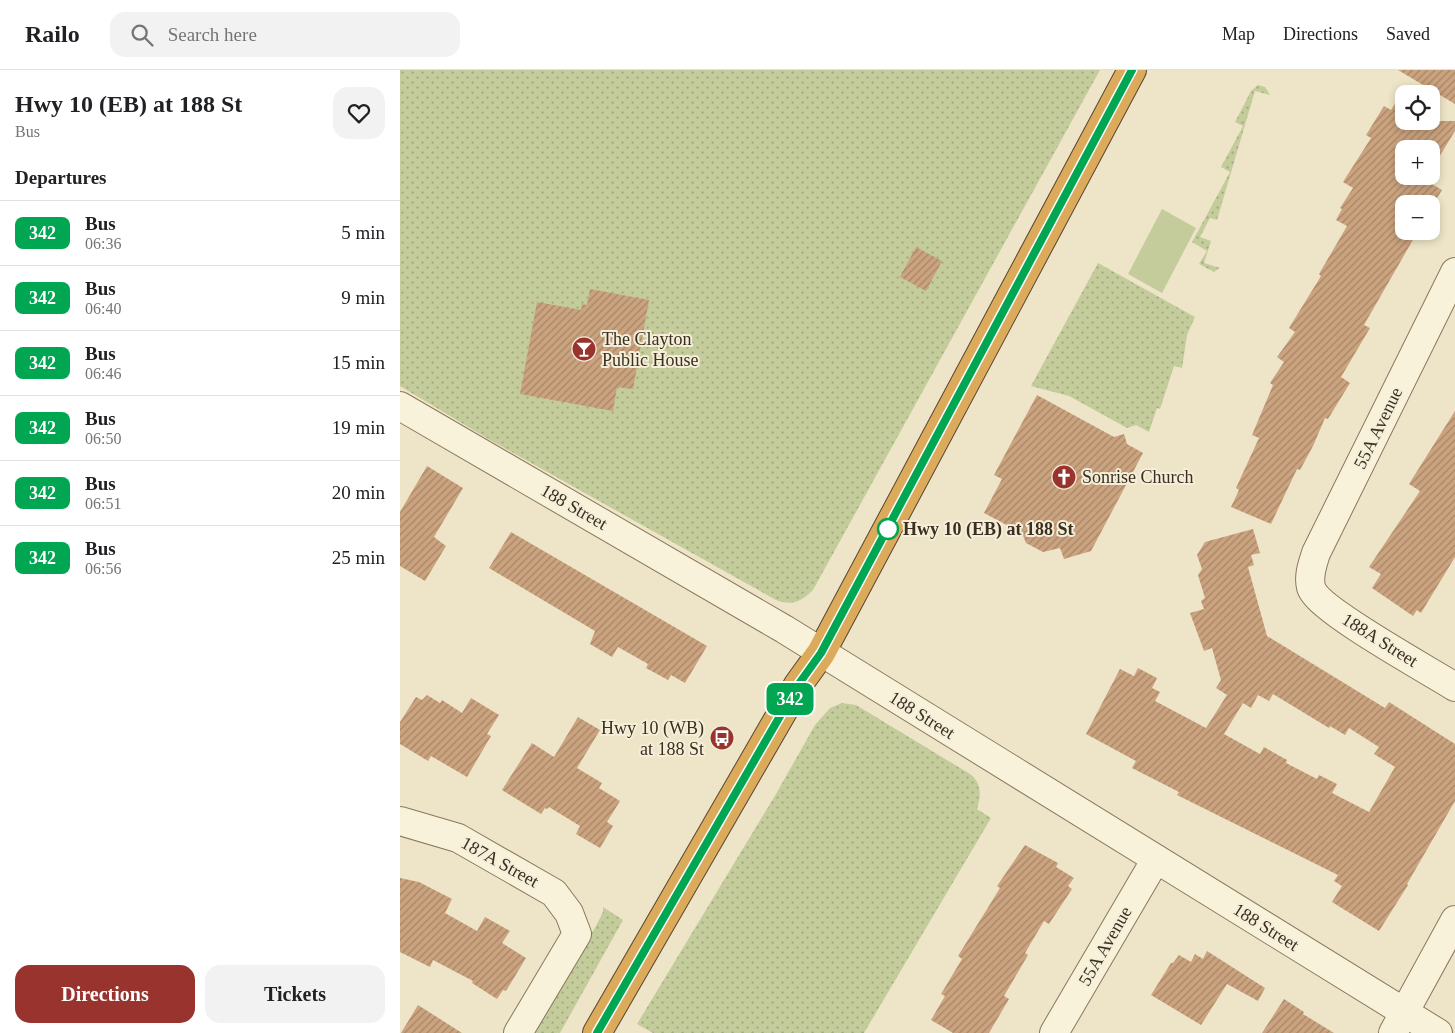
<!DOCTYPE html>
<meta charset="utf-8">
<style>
:root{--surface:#fff;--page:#f2f2f2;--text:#202124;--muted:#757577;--line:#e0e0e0;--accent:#98332e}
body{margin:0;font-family:Georgia,serif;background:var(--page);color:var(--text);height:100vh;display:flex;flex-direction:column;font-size:19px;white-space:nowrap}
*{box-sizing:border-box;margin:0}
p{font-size:16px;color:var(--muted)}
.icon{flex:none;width:28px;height:28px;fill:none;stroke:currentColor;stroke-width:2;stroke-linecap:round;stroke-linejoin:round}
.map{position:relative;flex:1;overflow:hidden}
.details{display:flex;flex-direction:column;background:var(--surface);width:400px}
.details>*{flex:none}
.badge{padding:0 10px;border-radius:8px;font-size:18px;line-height:32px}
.fabs{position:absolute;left:995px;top:15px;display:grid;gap:10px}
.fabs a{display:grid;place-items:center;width:45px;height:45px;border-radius:10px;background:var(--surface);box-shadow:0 2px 8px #0003;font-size:25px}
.map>.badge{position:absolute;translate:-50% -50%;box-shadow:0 0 0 2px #fff}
h2{padding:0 15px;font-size:19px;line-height:45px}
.round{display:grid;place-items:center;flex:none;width:52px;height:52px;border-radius:15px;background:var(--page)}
.headline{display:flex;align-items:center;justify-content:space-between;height:85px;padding:0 15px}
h1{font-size:24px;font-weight:800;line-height:38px}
.action{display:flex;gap:10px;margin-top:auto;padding:10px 15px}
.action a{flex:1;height:58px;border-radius:15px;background:var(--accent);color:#fff;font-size:20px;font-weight:800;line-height:58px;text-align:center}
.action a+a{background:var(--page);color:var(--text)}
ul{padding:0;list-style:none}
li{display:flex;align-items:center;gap:15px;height:65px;padding:0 15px;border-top:1px solid var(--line)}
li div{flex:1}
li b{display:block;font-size:19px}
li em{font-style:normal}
li .badge{min-width:55px;font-weight:700;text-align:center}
header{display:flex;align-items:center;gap:30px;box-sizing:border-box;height:70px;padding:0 25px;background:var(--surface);border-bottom:1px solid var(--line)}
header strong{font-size:24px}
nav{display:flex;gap:28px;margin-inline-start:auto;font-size:18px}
.search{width:350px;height:45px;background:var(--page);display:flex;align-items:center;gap:12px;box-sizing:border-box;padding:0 18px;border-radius:15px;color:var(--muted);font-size:19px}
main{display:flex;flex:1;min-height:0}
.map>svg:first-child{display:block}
.grass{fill:url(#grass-dots)}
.pitch{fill:#c4cc9c}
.building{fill:url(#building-hatch);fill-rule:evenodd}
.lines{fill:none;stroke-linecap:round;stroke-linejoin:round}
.minor-casing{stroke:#8a775d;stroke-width:30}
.highway-casing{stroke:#584531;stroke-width:30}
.minor{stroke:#f9f2db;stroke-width:28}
.highway{stroke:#dbaa5b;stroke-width:28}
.line-casing{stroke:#fff;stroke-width:11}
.line{stroke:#00a651;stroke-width:8}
.stop-dot{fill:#fff;stroke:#00a651;stroke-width:2.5}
.labels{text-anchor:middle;stroke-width:4;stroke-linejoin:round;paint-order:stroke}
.poi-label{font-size:18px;fill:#3b2f20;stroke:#f5eed8;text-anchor:start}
.street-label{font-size:18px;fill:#3b2f20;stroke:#f5eed8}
.stop-label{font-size:18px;font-weight:bold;fill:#3b2f20;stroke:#f5eed8;text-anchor:start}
</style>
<header>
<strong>Railo</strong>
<div class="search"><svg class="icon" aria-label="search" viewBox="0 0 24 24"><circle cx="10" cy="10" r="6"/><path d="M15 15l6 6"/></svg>Search here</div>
<nav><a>Map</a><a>Directions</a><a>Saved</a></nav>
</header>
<main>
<section class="details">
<div class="headline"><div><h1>Hwy 10 (EB) at 188 St</h1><p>Bus</p></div><a class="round"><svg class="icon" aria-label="heart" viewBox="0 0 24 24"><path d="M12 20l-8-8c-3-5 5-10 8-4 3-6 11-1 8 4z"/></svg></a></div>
<h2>Departures</h2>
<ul>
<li><span class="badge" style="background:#00a651;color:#fff">342</span><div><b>Bus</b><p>06:36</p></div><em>5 min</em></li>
<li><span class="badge" style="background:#00a651;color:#fff">342</span><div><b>Bus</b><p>06:40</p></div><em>9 min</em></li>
<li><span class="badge" style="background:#00a651;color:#fff">342</span><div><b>Bus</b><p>06:46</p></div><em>15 min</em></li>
<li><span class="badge" style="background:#00a651;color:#fff">342</span><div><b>Bus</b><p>06:50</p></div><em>19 min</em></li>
<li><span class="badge" style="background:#00a651;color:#fff">342</span><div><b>Bus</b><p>06:51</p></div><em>20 min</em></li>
<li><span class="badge" style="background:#00a651;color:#fff">342</span><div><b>Bus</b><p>06:56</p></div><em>25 min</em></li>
</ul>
<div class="action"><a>Directions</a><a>Tickets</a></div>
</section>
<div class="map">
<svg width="1055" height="963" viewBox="0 0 1055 963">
<defs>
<pattern id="grass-dots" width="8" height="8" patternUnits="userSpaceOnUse" patternTransform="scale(1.25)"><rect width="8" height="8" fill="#c4cc9c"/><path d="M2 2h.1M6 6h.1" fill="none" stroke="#a0a67f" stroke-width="1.8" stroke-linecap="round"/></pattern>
<pattern id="building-hatch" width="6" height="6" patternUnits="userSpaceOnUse" patternTransform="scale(1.25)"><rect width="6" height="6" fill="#cba37f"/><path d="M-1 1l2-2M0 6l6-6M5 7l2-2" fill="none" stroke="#a68568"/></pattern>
</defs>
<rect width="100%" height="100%" fill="#eee5c8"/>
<g class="grass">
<path d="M 0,0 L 700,0 L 413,520 C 401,532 391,536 376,530 L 90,370 L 0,316 Z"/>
<polygon points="858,15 865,17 870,25 855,21 817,150 810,148 800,167 811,171 804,193 820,198 814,202 799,194 807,181 792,172 830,102 821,97 843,56 835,52 851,21"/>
<polygon points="698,193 795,247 787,265 782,298 774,296 760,339 757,338 749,362 736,355 727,358 669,326 631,316"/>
<path d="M 442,633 L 456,635 L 570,704 C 582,713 581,726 577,739 L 591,748 L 464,963 L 253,963 L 237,954 L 376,724 L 415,655 L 430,638 Z"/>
<polygon points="203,837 223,850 160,963 133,963 196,856 203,842"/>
</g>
<polygon class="pitch" points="762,139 796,158 762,223 728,204"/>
<g class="building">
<polygon points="998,0 1055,0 1055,34"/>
<polygon points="1004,19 1004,51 1055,51 1055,61 1031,100 1031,79 1004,79 1004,106 1028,106 1025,110 1042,120 1031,138 1031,134 1004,134 1004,161 1018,161 964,255 970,258 941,307 950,313 928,349 925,348 913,376 900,400 897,399 871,454 831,437 839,420 836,418 859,368 852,365 873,315 870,313 884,292 877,287 895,262 889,258 921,206 919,204 947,156 936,150 942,139 940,138 953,118 943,112 971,68 966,65 984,36 991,40"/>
<polygon points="516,177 542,191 526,221 500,207"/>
<polygon points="190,219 249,230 233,319 217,317 213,341 120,324 137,232 181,240 182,234 187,235"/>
<polygon points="637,325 714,367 724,364 727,374 743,383 691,481 664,489 660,478 643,482 626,473 622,463 584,443 602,409 594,405"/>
<polygon points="1055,341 1055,487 1021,543 1017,540 1013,546 972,518 981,504 969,497 1020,421 1009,414"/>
<polygon points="27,396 63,418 34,467 46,476 25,511 0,496 0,442"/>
<path d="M 853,459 L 860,483 L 851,485 L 854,495 L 848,497 L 867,566 L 985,638 L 989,632 L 1055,674 L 1055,731 L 1007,814 L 1008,815 L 979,861 L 932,832 L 942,816 L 934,811 L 938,805 L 777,725 L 779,722 L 732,698 L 736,691 L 686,664 L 720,599 L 734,606 L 738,598 L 757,608 L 752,618 L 760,622 L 755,631 L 806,658 L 827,625 L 816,618 L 821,610 L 812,578 L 804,581 L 790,543 L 804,539 L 801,531 L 805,528 L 798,505 L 802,499 L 797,485 L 805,472 ZM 873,624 L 929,658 L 930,656 L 945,665 L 949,658 L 979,677 L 974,684 L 995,697 L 969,742 L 932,723 L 937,714 L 919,705 L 917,709 L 886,693 L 887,690 L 864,677 L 860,684 L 824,664 L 843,633 L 851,638 L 858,625 L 869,631 Z"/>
<polygon points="111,462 307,576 285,613 271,605 268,610 246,598 248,594 218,577 212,587 190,574 195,561 89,498"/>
<polygon points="27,625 40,633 42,630 62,643 71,628 99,645 87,664 91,666 67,707 31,686 28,691 0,674 0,652 16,627 22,630"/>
<polygon points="178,647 200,660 177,698 202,713 199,718 220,731 207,752 213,756 200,778 176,764 180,756 149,737 147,739 145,738 141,744 102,720 132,673 154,687"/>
<polygon points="625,775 658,793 656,797 674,808 668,816 672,819 649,854 644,851 625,883 628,885 604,926 609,929 589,963 553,963 531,950 545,926 541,924 562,889 558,886 600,818 597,816"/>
<polygon points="0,808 19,812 52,829 45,843 77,861 85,847 110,861 102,873 126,888 106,921 103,920 97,929 72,913 73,911 33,890 30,897 0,882"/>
<polygon points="807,881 865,918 858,931 827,914 801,955 751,925 771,893 773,893 779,885 791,892 795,884 803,889"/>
<polygon points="884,929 904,942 903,944 934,963 862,963"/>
<polygon points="18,935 62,963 1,963"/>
</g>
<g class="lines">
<defs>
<g id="minor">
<path d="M 1055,202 L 916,483 C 913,493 908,505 911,517 C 916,539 1030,601 1055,617"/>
<polyline points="0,336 384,559 1038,963"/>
<polyline points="0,751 58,768 154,823 169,843 177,864 118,963"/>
<polyline points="654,963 756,789"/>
<polyline points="993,963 1055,850"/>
</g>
<polyline id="highway" points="197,963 398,615 421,583 732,0"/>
</defs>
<use href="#minor" class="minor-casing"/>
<use href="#highway" class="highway-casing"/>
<use href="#minor" class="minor"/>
<use href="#highway" class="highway"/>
</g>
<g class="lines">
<defs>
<polyline id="line" points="197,963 398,615 421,583 732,0"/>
</defs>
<use href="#line" class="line-casing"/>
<use href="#line" class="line"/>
</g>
<defs>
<symbol id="bar-disc" viewBox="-11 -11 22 22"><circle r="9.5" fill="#98332e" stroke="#f5eed8"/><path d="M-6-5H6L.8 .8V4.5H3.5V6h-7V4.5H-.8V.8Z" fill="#fff"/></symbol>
<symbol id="church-disc" viewBox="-11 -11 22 22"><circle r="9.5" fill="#98332e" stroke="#f5eed8"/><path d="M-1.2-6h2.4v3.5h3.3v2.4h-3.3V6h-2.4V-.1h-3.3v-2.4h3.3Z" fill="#fff"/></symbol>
<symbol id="bus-disc" viewBox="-11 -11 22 22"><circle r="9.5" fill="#98332e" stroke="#f5eed8"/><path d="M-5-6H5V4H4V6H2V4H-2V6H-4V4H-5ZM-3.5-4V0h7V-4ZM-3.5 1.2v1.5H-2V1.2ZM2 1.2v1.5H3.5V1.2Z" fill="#fff"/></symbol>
</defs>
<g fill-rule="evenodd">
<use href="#bar-disc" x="170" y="265" width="28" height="28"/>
<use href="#church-disc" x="650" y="393" width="28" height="28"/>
<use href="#bus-disc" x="308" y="654" width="28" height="28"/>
</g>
<circle class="stop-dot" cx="488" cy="459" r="10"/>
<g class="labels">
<g class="poi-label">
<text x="202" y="275">The Clayton<tspan x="202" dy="21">Public House</tspan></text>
<text x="682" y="413">Sonrise Church</text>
<text x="304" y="664" text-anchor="end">Hwy 10 (WB)<tspan x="304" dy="21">at 188 St</tspan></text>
</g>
<g class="street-label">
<text transform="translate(978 358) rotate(-64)" y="6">55A Avenue</text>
<text transform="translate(174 437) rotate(30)" y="6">188 Street</text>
<text transform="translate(980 570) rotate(32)" y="6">188A Street</text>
<text transform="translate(522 645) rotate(32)" y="6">188 Street</text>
<text transform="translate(100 792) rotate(29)" y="6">187A Street</text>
<text transform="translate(866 857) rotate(32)" y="6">188 Street</text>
<text transform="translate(705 876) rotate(-60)" y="6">55A Avenue</text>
</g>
<g class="stop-label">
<text x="503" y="465">Hwy 10 (EB) at 188 St</text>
</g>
</g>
</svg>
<div class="fabs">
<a><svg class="icon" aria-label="locate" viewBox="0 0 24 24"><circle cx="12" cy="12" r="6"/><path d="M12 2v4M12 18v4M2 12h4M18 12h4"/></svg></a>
<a>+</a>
<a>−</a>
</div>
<b class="badge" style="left:390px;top:629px;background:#00a651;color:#fff">342</b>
</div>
</main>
